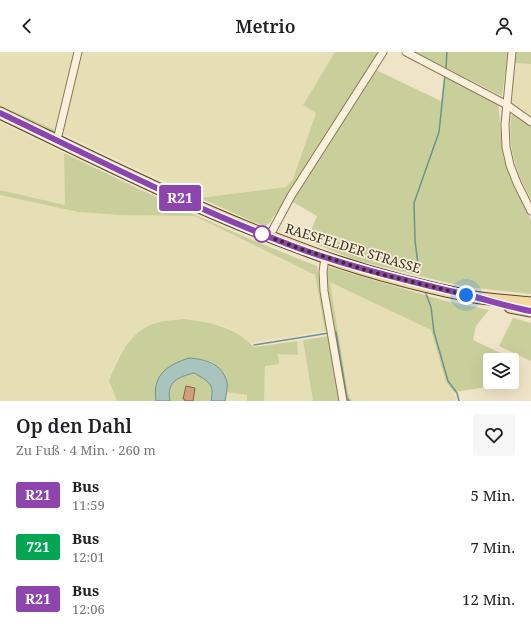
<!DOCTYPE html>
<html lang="de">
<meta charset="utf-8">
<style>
:root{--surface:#fff;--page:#f6f6f6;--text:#202124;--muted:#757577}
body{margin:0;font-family:"Noto Serif",serif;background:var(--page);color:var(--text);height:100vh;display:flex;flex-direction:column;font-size:15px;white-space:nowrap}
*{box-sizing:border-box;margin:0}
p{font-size:13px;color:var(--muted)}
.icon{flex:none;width:22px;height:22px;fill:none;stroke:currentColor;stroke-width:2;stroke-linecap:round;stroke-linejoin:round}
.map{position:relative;height:349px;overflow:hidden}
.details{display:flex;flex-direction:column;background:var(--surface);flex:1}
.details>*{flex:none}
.badge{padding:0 8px;border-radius:3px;font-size:14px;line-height:26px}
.controls{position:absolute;left:483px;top:301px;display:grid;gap:8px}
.controls a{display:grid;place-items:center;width:36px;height:36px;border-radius:4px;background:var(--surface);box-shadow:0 4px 16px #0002;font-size:20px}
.you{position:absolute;width:20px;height:20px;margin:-10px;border:3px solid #fff;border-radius:50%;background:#1a73e8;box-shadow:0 0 0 6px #1a73e833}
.map>.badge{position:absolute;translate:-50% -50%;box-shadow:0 0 0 2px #fff}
.round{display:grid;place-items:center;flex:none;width:42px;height:42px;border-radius:4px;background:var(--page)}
.overview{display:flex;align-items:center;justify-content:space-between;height:68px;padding:0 16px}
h1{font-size:19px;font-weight:600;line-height:30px}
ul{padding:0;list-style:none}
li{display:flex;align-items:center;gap:12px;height:52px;padding:0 16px}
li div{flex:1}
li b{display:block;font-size:15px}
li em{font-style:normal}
li .badge{min-width:44px;font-weight:700;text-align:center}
header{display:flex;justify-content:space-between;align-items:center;height:52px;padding:0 16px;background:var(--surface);font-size:18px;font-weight:600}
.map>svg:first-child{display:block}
.farmland{fill:#e6deb5}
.green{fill:#c9cf9b}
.water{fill:#a9c4bc;stroke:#6f938a}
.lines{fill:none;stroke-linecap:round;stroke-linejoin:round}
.stream{stroke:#6f938a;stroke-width:1.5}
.building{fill:#cf9f7d;stroke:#8d5f41}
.minor-casing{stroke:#8d765c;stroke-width:9}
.primary-casing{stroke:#5b4430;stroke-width:13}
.minor{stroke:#faf1dc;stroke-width:7}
.primary{stroke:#f3d9a0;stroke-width:11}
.line-casing{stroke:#fff;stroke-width:9}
.line{stroke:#8e44ad;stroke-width:6}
.walk{stroke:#3d2e20;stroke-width:4;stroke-dasharray:0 7.2}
.stop-dot{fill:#fff;stroke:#8e44ad;stroke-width:2}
.labels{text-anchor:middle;stroke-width:3.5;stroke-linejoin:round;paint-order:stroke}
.street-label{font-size:13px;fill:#3d2e20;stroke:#f7eed8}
</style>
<header><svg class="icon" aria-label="back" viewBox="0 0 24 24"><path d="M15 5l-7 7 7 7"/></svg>Metrio<svg class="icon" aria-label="person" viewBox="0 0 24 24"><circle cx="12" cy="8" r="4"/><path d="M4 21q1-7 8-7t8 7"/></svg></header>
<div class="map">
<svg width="531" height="349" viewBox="0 0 531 349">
<rect width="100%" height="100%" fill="#f0e4c8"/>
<g class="farmland">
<polygon points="0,0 76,0 57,79 0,53"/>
<polygon points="81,0 335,0 303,52 316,61 293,127 286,135 200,146 61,81"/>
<polygon points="513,11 531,12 531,64 510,49"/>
<polygon points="0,70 64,101 65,153 0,138"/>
<polygon points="0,143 78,160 120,163 195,164 315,223 325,279 250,291 226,275 184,267 167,268 153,272 134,285 117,307 109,329 117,349 0,349"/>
<polygon points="330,229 431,278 446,330 455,342 456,349 352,349 348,342"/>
<polygon points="303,288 313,349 264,349 265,314 278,302 298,303 297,289"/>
<polygon points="226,340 247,343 247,349 225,349"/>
</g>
<g class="green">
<polygon points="335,0 379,0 277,161 271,167 272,169 265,174 258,172 200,146 286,135 293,127 316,61 303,53"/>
<polygon points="414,0 508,0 502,44"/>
<polygon points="514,0 531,0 531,12 513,11"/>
<polygon points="374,17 441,49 444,23 498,49 503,104 510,126 531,168 531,242 467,235 436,228 355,208 311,190 314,185 312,176 317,164 291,149"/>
<polygon points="0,53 57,79 52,82 0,58"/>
<path d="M 513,62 L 516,62 L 531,72 L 531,147 C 515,118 508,97 511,64 Z"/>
<path d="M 64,101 C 147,141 231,181 317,214 L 328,279 L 325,279 L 315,223 L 195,164 L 120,163 L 78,160 L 0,143 L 0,138 L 65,153 Z"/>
<polygon points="329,215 442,248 489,258 476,274 473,288 515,308 515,310 512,316 512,308 490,308 490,330 503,330 499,335 494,334 454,340 446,330 431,278 330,230 348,342 352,349 346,349 326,232 326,219"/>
<polygon points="513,266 531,271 531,309 499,294"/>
<path d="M 184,267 C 212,271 233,274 254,295 L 297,289 L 298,303 L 278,302 L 279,312 L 265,314 L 264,349 L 247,349 L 247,343 L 226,340 L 227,331 L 212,310 C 177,299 173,313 155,338 L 156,349 L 117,349 L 109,329 C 118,306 129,281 153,272 C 163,268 174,268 184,267 Z"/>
<polygon points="329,284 340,349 313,349 303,288"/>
<path d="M 194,321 C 208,329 215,331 211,349 L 170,349 C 166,330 178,325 194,321 Z"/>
</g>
<path class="water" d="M 189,306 C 206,307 222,312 227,330 C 228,335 226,343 225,349 L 211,349 C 215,332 208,329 194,321 C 178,325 166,330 170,349 L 156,349 C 152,323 167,313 189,306 Z"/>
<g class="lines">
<g class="stream">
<polyline points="446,16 447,0"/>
<polyline points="419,221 415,188 414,151 439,80 445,23"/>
<polyline points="426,242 431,255 434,280 448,329 457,341 459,349"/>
<polyline points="336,280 347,346 349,349"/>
<polyline points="254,293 329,281"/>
</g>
</g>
<polygon class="building" points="186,334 195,336 193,349 185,349 185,347 183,347"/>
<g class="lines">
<defs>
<g id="minor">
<polyline points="406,0 507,53 531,70"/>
<polyline points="512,0 505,72 506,95 510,113 517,131 531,159"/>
<polyline points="57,88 78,0"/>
<polyline points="269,185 291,144 383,0"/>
<polyline points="325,205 323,220 324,239 343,349"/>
</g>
<g id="primary">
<path d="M 0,61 C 98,108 195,157 297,195 C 354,217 414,233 474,245 C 493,248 512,249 531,251"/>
<polyline points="510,255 531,259"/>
</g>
</defs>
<use href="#minor" class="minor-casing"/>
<use href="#primary" class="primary-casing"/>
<use href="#minor" class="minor"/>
<use href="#primary" class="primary"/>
</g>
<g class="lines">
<defs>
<path id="line" d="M 0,61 C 98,108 196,158 298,196 C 353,216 410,229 467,243 C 488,248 509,255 531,259"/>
</defs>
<use href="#line" class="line-casing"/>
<use href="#line" class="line"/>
<polyline class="walk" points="262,182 298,196 372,220 466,243"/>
</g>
<circle class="stop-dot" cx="262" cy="182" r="8"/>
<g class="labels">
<g class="street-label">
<text transform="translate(353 196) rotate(17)" y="5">RAESFELDER STRASSE</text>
</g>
</g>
</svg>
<div class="controls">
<a><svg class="icon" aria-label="layers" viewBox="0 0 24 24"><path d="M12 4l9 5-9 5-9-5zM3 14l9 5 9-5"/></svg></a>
</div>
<div class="you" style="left:466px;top:243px"></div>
<b class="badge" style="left:180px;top:146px;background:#8e44ad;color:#fff">R21</b>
</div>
<section class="details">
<div class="overview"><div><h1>Op den Dahl</h1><p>Zu Fuß · 4 Min. · 260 m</p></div><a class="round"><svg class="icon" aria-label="heart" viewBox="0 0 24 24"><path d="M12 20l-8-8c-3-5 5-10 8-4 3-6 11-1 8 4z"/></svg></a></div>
<ul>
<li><span class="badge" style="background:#8e44ad;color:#fff">R21</span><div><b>Bus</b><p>11:59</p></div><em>5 Min.</em></li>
<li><span class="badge" style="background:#00a651;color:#fff">721</span><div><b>Bus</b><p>12:01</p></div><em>7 Min.</em></li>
<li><span class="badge" style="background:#8e44ad;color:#fff">R21</span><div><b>Bus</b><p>12:06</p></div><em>12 Min.</em></li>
</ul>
</section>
